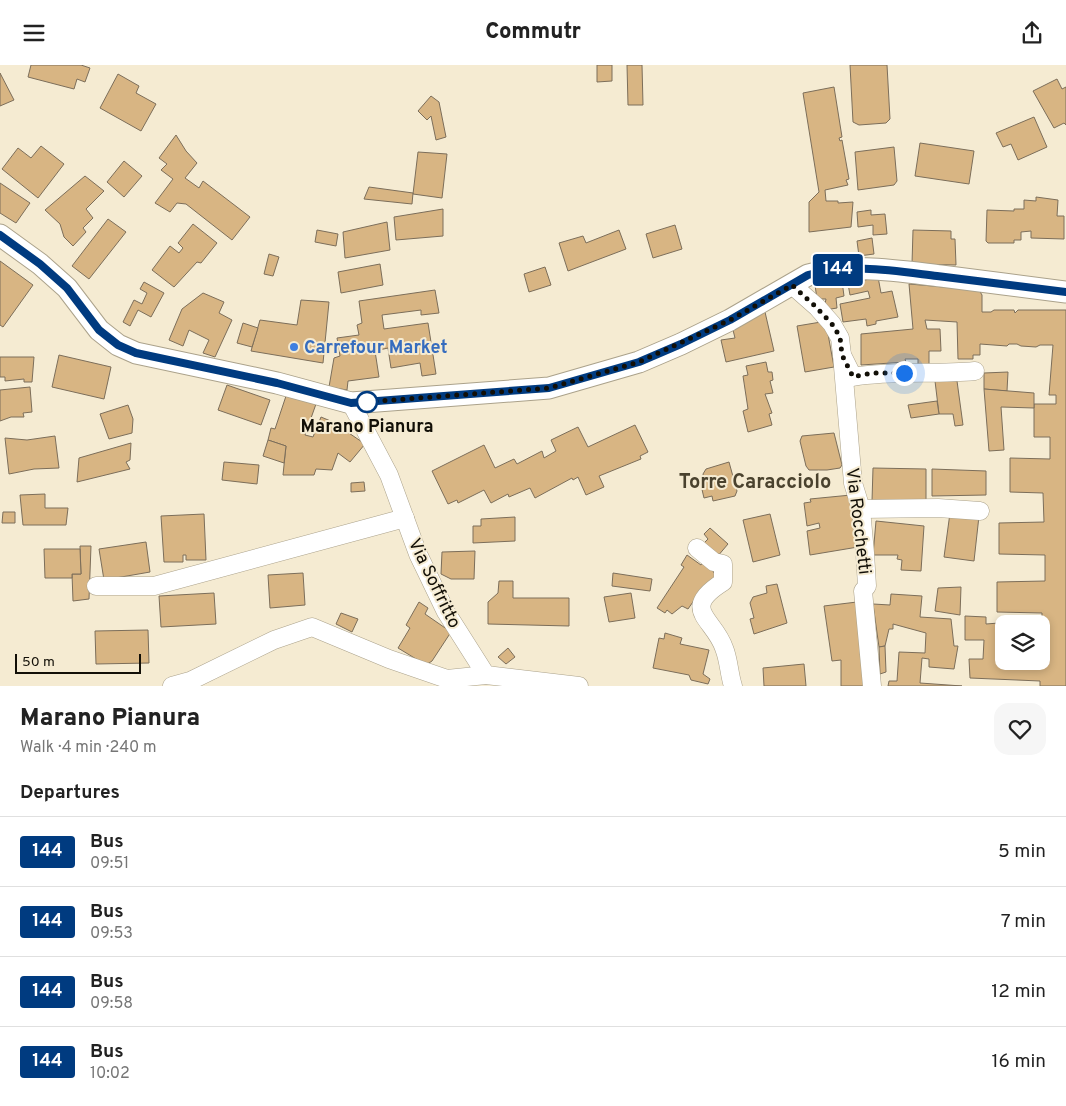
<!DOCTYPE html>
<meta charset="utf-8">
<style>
:root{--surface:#fff;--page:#f6f6f6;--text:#222;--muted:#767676;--line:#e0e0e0}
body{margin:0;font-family:Overpass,sans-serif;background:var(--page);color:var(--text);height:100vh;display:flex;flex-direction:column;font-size:19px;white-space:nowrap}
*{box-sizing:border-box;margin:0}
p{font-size:16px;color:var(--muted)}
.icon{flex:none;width:28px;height:28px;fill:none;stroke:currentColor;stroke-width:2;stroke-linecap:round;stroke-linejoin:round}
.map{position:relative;height:621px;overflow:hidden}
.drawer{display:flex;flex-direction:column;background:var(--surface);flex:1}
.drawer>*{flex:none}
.badge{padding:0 10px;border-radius:4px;font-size:18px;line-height:32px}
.controls{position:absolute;left:995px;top:550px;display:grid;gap:10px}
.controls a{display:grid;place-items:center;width:55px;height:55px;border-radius:10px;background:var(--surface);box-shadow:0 2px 8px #0003;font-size:25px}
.scale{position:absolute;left:15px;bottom:12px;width:126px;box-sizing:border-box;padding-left:5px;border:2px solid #120f07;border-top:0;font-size:14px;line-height:18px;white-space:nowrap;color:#120f07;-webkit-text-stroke:4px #f5ebd2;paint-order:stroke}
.you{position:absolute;width:25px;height:25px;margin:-12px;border:4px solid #fff;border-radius:50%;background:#1a73e8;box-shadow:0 0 0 8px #1a73e833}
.map>.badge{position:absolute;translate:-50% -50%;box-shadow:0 0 0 2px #fff}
h2{padding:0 20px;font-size:19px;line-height:45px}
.round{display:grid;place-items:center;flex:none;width:52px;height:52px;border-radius:15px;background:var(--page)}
.summary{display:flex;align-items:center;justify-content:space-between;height:85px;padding:0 20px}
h1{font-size:24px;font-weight:800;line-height:38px}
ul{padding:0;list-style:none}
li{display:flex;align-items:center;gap:15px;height:70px;padding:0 20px;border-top:1px solid var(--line)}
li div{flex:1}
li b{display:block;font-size:19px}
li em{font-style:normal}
li .badge{min-width:55px;font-weight:700;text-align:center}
header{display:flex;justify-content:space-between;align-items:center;height:65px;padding:0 20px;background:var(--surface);font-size:22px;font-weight:800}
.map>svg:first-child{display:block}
.building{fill:#d8b583;stroke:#7c6e5a}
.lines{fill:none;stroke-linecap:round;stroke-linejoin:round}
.minor-casing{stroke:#aba28b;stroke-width:19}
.tertiary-casing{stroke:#aba28b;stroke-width:23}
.minor{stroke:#fff;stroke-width:18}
.tertiary{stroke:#fff;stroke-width:21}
.line-casing{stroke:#fff;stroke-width:11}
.line{stroke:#003b80;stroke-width:8}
.walk{stroke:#120f07;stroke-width:5;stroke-dasharray:0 9}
.shop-dot{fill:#3f7fe0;stroke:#f5ebd2;stroke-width:2}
.stop-dot{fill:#fff;stroke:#003b80;stroke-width:2.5}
.labels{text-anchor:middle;stroke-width:4;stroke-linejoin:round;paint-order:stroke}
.shop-label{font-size:18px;font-weight:bold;fill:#366cbe;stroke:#f5ebd2;text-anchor:start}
.stop-label{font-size:18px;font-weight:bold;fill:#120f07;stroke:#f5ebd2}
.street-label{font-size:18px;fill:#120f07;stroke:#f5ebd2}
.quarter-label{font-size:20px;font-weight:bold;fill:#4a422e;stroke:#f5ebd2}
</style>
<header><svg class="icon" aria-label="menu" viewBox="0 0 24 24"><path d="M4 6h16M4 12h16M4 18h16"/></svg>Commutr<svg class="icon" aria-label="share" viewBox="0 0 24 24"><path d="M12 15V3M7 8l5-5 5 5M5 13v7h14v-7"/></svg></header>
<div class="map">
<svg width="1066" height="621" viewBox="0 0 1066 621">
<rect width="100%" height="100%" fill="#f5ebd2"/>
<g class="building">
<polygon points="31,0 81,0 90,3 85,17 77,14 74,24 28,12"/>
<polygon points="597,0 612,0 612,16 597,17"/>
<polygon points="627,0 642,0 643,40 628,40"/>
<polygon points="850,0 887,0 890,54 886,58 859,60 853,57"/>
<polygon points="0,8 14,35 0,41"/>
<polygon points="118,9 139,21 136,28 156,39 141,66 100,43"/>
<polygon points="1057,14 1062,24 1066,22 1066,60 1064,58 1054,63 1033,26"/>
<polygon points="834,22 842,72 839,73 840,76 842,75 849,114 846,115 848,120 825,125 826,136 838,136 838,138 853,137 851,162 809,167 809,137 819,127 803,28"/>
<polygon points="431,31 439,37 446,72 436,75 431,51 427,55 418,46"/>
<polygon points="1034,52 1047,82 1018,95 1011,79 1003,82 996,68"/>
<polygon points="176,70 186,86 197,98 185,113 199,123 203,116 250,152 232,175 186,139 177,138 170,147 155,138 173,114 161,105 167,99 159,93"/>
<polygon points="920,78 974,86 969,119 915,111"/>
<polygon points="41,81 64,99 38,133 2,104 18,83 31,93"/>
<polygon points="894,82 897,116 894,120 858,125 855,87"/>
<polygon points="418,87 447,89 442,133 413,129"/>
<polygon points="124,96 142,111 124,132 107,117"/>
<polygon points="85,111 104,126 86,144 93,153 83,163 86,167 73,181 64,172 60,159 45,145"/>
<polygon points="0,118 30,138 16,158 0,148"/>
<polygon points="369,122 413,128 412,139 364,134"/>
<polygon points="1036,132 1058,135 1057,151 1064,151 1064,174 1031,173 1031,166 1021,167 1021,175 1014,175 1014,178 988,178 986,176 987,145 1014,146 1014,144 1024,144 1024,135 1036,136"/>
<polygon points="443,144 443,171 396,175 394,152"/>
<polygon points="871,145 871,150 885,149 887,169 873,170 873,160 858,162 857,147"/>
<polygon points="108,154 126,167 89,214 72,201"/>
<polygon points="387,157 390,185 345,193 343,167"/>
<polygon points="193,159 217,178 201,198 197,197 174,222 152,205 170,181 179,188 183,183 178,178"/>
<polygon points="675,160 682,184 653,193 646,169"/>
<polygon points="317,165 338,169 336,181 315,177"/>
<polygon points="619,165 626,184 568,206 559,178 583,171 586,178"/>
<polygon points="913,165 951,166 951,174 955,174 956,200 912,199"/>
<polygon points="872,173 874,189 859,191 857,176"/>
<polygon points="269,189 279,192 273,211 264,209"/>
<polygon points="0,196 33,220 3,262 0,260"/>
<polygon points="380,199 383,220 341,228 338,207"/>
<polygon points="545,202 551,220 529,227 524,209"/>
<polygon points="878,212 881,228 892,226 898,252 876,256 876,259 867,261 866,254 843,257 840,239 870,233 868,226 850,230 848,219"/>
<polygon points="842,216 844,231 836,233 837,243 831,244 825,239 826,234 817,234 815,220"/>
<polygon points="144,217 164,228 151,252 138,245 130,261 123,257 134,235 142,239 147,228 140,224"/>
<polygon points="909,219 979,225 982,230 982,247 991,247 994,245 1014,245 1015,248 1018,245 1066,245 1066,621 1040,621 1040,616 970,613 969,594 983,594 984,575 965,575 965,551 986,552 986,559 999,558 1000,600 1033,601 1033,596 1041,596 1042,548 997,547 997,517 1045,516 1045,490 999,489 999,458 1044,457 1043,428 1010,427 1010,393 1050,394 1050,372 1034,372 1034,339 1056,339 1056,330 1049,330 1053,280 1040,280 1036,282 1021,281 1017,279 1009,279 1007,281 980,279 980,290 973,290 973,294 958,294 957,257 925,255 927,264 940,264 941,286 929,286 929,301 918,301 918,294 905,294 906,297 861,300 861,269 913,264"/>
<polygon points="435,225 439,248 421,250 421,245 382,250 384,264 428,258 436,309 422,311 420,298 391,303 388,283 375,286 379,312 348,316 347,325 329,322 334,293 340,291 337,273 359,270 357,260 362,258 359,236"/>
<polygon points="203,228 224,237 219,248 232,255 215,292 203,288 209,275 189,265 183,281 169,275 182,244"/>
<polygon points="301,235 329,237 323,298 251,286 260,255 297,260"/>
<polygon points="765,247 774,286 726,297 721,275 735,273 733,265"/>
<polygon points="821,257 828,269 834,302 805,307 797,261"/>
<polygon points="243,258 258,263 252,282 237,278"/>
<polygon points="59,290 111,302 104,334 52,322"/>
<polygon points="0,292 34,292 32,317 24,317 24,314 5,316 5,312 0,312"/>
<polygon points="766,297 768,307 772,307 773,315 770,316 773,328 765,329 772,348 769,349 772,360 748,367 743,346 748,344 743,311 748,310 746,301"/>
<polygon points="1008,307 1007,326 984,324 984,308"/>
<polygon points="935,316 957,316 963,360 955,361 953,349 939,349"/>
<polygon points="227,320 270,335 261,360 218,345"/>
<polygon points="30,322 32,347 23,348 24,352 11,352 0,356 0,325"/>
<polygon points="984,324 1034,328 1034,343 1001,342 1004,385 989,386"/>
<polygon points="287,328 316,339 305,370 313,372 321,352 345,362 343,364 365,379 350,397 338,388 332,405 316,404 314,410 283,410 286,381 268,375 271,363 275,364"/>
<polygon points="937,336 939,349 911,353 908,340"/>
<polygon points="128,340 133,354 132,368 109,374 100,349"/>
<polygon points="635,360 648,387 640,391 641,394 599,411 604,422 586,430 578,412 573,415 572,413 535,433 530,423 509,432 508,429 491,438 484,425 458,438 457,435 448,439 432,406 484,380 495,403 514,394 517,399 542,386 544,393 556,386 551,375 578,362 588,382"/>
<polygon points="834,368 842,400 840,403 827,405 809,405 806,401 800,376 802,371"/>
<polygon points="55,371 59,403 34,404 9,409 5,373 27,375"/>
<polygon points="268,375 286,381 284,398 263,391"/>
<polygon points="131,378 130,395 126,397 130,404 77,417 79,393"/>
<polygon points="224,397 259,400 257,419 222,415"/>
<polygon points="729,397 737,426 735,431 713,436 712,431 704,433 700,416 704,415 703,409 706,404"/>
<polygon points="873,403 926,404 926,437 872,436"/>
<polygon points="932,404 986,406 986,430 932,431"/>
<polygon points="364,417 365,426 351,427 351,418"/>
<polygon points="45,429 45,443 68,443 66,460 23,460 20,430"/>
<polygon points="851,430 858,482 810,490 807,466 820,463 819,458 807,461 804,438 811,437 810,434"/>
<polygon points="3,447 15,447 15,458 2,458"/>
<polygon points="950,448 979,451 974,496 944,492"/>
<polygon points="204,449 206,495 186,495 186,490 183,490 183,497 164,497 161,451"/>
<polygon points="770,449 780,490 753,497 743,455"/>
<polygon points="515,452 515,476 473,478 473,461 481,461 481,454"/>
<polygon points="876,456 924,461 921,506 901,505 902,495 897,494 898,490 873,490"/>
<polygon points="710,463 728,479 717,492 703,479 708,474 704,469"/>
<polygon points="146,477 150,507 104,515 99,484"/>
<polygon points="80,481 91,481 89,534 73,536 72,509 81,509"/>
<polygon points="44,484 80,484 81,509 72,509 72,513 45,513"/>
<polygon points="475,486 474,514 451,514 441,509 442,487"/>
<polygon points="687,490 701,500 703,496 715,504 713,507 720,512 704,521 688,544 682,541 672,549 667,545 665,548 657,543 684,502 681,500"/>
<polygon points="303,508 305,540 270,543 268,510"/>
<polygon points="613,508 652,514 650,526 612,521"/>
<polygon points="499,516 513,516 513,533 569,533 569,561 488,559 488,537 498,528"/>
<polygon points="777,519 787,558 754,569 750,554 754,553 750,538 753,532 767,528 766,521"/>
<polygon points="961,522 960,550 935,546 938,523"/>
<polygon points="214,528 216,559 161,562 159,531"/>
<polygon points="631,528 635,553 609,557 604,532"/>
<polygon points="891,529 922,531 920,552 951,554 954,581 958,581 954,604 929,602 929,594 922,593 920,618 962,621 888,621 889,616 897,616 899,587 925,588 926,568 893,559 893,564 889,564 885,581 879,582 873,539 890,540"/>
<polygon points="419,537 428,543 425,549 451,567 432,596 426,600 398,583 410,563 406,560"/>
<polygon points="857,537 869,621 841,621 841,595 832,596 824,541"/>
<polygon points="341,548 358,554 352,567 336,559"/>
<polygon points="148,565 149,598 96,599 95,566"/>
<polygon points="665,568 682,573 680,579 709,585 703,609 710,614 708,619 691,615 689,610 653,603 659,573 664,574"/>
<polygon points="885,581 886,607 880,609 879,582"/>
<polygon points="508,583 515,592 506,599 498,592"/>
<polygon points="804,599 806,621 764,621 763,603"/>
</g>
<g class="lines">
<defs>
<g id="minor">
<path d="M 792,220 L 817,242 L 832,259 L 840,273 L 842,290 L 853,312 C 893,305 935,310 975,306"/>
<polyline points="842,290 853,418 861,444 865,488 867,521 863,526 872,621"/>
<polyline points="351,338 389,410 418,489 446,547 486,610 579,621"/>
<polyline points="861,444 938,443 980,446"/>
<path d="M 697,483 L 714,497 L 723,499 L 723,517 C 679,545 714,553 724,583 C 729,595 729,609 733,621"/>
<polyline points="96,521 154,521 405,453"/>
<polyline points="172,621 190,616 274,575 312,562 389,594 447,614 486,610"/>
</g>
<path id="tertiary" d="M 0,170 L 40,199 L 67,223 L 99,265 L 118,280 L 136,288 L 277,318 L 351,338 L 549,323 L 639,297 L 681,279 L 730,255 L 808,210 C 850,198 898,206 941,211 C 983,216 1024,222 1066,227"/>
</defs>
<use href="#minor" class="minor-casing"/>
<use href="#tertiary" class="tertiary-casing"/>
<use href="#minor" class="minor"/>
<use href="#tertiary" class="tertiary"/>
</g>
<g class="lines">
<defs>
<path id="line" d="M 0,170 L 40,199 L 67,223 L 99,265 L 118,280 L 136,288 L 277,318 L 351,338 L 549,323 L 639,297 L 681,279 L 730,255 L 808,210 C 849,198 895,206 937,211 C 980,216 1023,222 1066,227"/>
</defs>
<use href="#line" class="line-casing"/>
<use href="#line" class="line"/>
<polyline class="walk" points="367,337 549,323 639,297 730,255 792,220 816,242 832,259 840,272 842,290 853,312 872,308 904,308"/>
</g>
<circle class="shop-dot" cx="294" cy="282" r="5"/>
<circle class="stop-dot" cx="367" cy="337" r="10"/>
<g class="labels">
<g class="shop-label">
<text x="304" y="288">Carrefour Market</text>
</g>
<g class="stop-label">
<text x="367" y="367">Marano Pianura</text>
</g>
<g class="street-label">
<text transform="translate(859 456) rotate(83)" y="6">Via Rocchetti</text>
<text transform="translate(435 518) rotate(64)" y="6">Via Soffritto</text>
</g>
<g class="quarter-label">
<text x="755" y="423">Torre Caracciolo</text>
</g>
</g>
</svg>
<div class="controls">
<a><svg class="icon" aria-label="layers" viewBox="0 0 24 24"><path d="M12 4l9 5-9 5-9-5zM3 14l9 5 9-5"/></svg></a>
</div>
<div class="scale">50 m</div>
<div class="you" style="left:904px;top:308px"></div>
<b class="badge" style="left:838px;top:205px;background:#003b80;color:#fff">144</b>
</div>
<section class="drawer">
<div class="summary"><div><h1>Marano Pianura</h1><p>Walk · 4 min · 240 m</p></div><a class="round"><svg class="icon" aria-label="heart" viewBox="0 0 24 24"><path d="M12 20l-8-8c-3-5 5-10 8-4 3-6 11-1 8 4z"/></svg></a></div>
<h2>Departures</h2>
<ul>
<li><span class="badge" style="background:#003b80;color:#fff">144</span><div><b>Bus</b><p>09:51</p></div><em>5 min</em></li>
<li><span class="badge" style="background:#003b80;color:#fff">144</span><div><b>Bus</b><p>09:53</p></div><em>7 min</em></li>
<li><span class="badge" style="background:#003b80;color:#fff">144</span><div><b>Bus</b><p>09:58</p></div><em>12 min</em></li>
<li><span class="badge" style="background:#003b80;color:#fff">144</span><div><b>Bus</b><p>10:02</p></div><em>16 min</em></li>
</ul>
</section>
